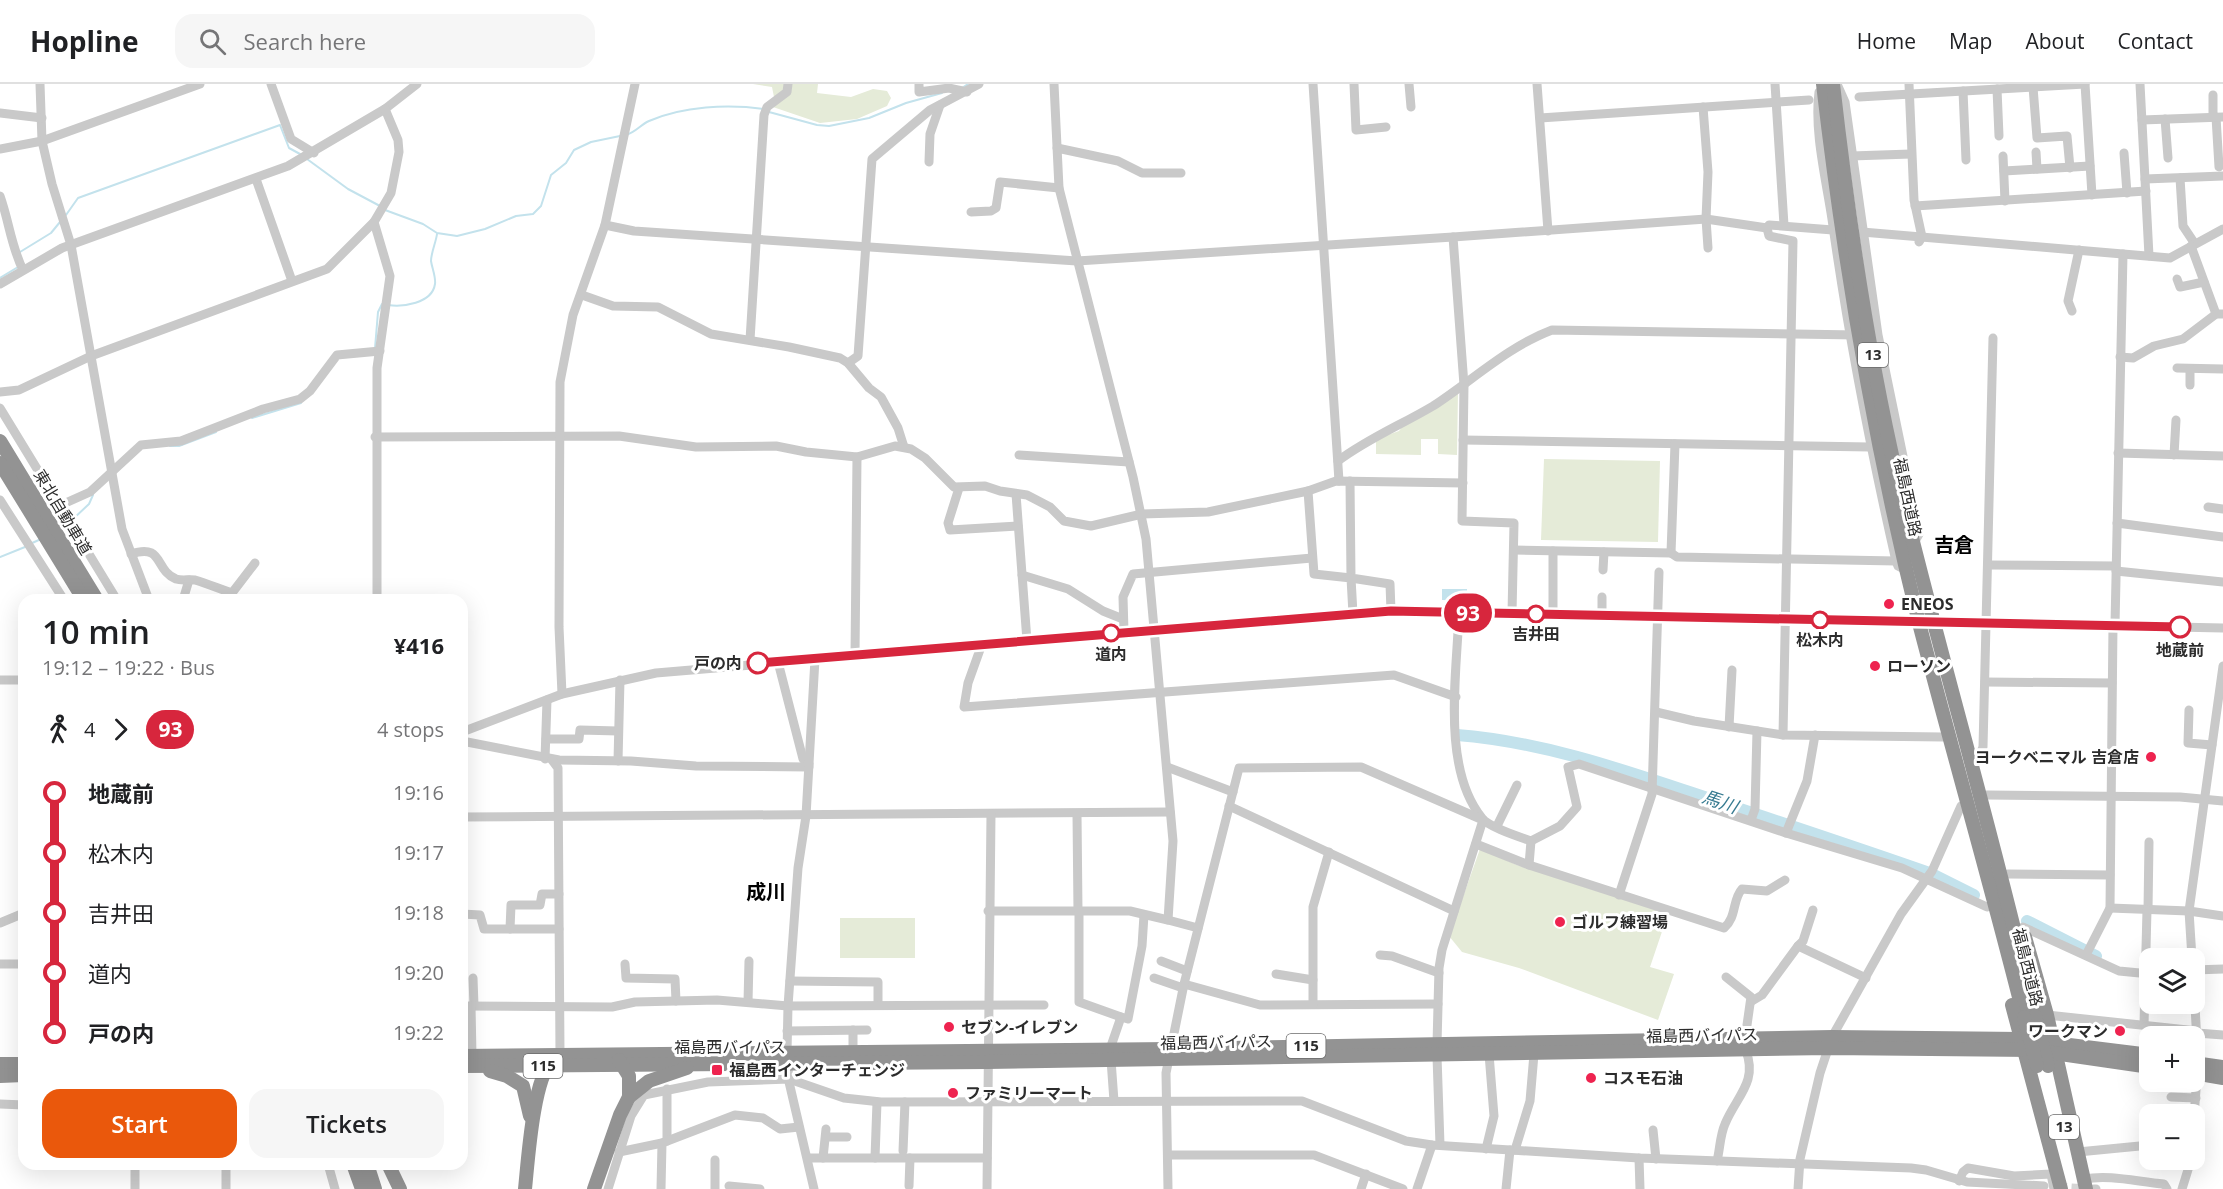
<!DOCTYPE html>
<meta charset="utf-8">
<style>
:root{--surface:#fff;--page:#f6f6f6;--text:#202124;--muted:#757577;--line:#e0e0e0;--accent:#ea580c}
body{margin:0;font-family:"Open Sans","Noto Sans JP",sans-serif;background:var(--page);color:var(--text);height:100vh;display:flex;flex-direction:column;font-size:22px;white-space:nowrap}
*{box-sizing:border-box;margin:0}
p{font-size:20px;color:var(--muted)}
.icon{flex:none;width:33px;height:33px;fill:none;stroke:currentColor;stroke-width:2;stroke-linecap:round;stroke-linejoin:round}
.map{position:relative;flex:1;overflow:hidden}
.details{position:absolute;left:18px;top:510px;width:450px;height:576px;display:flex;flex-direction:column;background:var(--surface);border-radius:18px;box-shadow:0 6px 24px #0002}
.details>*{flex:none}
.badge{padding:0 12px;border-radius:20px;font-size:21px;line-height:39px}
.tools{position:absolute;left:2139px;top:864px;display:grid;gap:12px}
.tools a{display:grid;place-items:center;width:66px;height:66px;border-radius:12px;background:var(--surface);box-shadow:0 6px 24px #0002;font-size:30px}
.map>.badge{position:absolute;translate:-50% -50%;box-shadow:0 0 0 3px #fff}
.legs{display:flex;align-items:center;gap:9px;height:66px;padding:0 24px;font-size:20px}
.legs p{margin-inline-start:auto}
.overview{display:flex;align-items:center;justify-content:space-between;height:102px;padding:0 24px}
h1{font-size:33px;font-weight:600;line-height:45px}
.button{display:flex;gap:12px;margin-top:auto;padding:12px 24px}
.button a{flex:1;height:69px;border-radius:18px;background:var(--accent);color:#fff;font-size:24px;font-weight:600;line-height:69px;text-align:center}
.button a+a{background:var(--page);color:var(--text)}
ul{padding:0 24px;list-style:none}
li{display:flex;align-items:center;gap:21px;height:60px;font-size:22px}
li i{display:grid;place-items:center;width:9px;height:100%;margin:0 8px;background:currentColor}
li i::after{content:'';width:15px;height:15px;margin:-8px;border:4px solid;border-radius:50%;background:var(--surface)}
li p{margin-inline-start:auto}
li:first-child i{background:linear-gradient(#0000 50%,currentColor 0)}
li:last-child i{background:linear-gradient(currentColor 50%,#0000 0)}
header{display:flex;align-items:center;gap:36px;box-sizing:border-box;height:84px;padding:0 30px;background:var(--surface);border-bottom:2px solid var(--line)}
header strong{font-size:28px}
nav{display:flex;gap:33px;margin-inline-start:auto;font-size:21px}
.search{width:420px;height:54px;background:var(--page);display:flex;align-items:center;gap:15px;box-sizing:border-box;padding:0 21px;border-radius:18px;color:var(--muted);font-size:22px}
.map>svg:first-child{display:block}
.green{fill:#e5ebd8}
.water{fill:#c3e2ec}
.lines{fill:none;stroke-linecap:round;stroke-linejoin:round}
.stream{stroke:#c3e2ec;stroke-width:2}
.river{stroke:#c3e2ec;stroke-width:12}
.minor-tunnel{stroke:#d5d5d5;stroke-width:9;stroke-dasharray:9 4.5;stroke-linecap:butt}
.minor{stroke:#c9c9c9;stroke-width:9}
.highway{stroke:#939393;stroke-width:14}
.highway-bridge{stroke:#939393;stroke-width:14}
.line-1-casing{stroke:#fff;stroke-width:14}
.line-1{stroke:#d7263d;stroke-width:9}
.poi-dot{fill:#ee234f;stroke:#fff;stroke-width:2}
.stop-1-dot{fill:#fff;stroke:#d7263d;stroke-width:3}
.labels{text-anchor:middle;stroke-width:6;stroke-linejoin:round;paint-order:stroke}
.shield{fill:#fff;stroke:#6b6b6b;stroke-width:1.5}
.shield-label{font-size:15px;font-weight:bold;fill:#2c2c2c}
.street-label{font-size:16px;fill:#2c2c2c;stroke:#fff}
.poi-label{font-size:16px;font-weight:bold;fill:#2c2c2c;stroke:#fff;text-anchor:start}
.stop-label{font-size:16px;font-weight:bold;fill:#2c2c2c;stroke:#fff}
.water-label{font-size:18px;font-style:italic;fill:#377b91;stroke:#fff}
.quarter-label{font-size:20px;font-weight:bold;fill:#000;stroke:#fff}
</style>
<header>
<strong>Hopline</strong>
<div class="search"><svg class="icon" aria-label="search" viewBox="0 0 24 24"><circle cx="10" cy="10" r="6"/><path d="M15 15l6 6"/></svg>Search here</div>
<nav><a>Home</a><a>Map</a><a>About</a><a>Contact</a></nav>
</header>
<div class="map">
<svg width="2223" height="1105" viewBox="0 0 2223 1105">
<rect width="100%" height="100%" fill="#fff"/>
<g class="green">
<polygon points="753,0 818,0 817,9 851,13 873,5 887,7 891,14 887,22 857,35 820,39 770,22 774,13 772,3"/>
<polygon points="1458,308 1457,371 1438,370 1438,355 1421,355 1421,371 1376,370 1376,355 1399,347 1405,339"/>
<polygon points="1544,375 1660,377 1658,458 1541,456"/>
<polygon points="1480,765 1517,781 1668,830 1650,883 1674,890 1658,936 1519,884 1462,868 1449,852"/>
<rect x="840" y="834" width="75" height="40"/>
</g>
<polygon class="water" points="1442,505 1467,505 1467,517 1442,516"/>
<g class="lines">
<g class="stream">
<polyline points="962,4 968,0"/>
<polyline points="769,28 817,41 829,42 869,34 906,19 942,9"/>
<path d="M 626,51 C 636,48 640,41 649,37 C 683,22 728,20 764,25"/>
<polyline points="307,75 348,105 380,122"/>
<polyline points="385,126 423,140 437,149 457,152 485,145 516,132 533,130 541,122 551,91 566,79 574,66 591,58 620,52"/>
<polyline points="66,131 78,114 280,41 289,64 300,70"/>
<polyline points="20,168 51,149 60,138"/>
<polyline points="0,194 18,183"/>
<path d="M 388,221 C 402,223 432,220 435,200 C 436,193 432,184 431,177 C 431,169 436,158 437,150"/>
<polyline points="375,264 378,228 382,220"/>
<polyline points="252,334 301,319"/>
<polyline points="170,362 179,362 216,348"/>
<polyline points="72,436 89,420 93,411"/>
<polyline points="30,460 41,455"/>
<polyline points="0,473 25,463"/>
</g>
<g class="river">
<path d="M 1457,651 C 1547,658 1632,689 1716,717 C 1788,741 1861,765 1932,790 L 1974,811"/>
<polyline points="2027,837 2096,872"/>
</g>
<polyline class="minor-tunnel" points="2058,1103 2089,1105"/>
<g class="minor">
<polyline points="40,0 42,57 52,100 71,161 122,445 149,516"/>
<polyline points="271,0 291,55 314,69"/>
<polyline points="919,0 919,8 949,4 967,8"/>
<polyline points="1054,0 1059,104 1133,393 1146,455 1173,757 1168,836 1198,844"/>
<polyline points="1313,0 1339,397"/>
<polyline points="1354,0 1356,46 1386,43"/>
<polyline points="1409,0 1411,23"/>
<polyline points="1537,0 1548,147"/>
<polyline points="1775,0 1784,141"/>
<polyline points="1837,0 1845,18 1878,251 1919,450 1914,459"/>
<polyline points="1909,0 1914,116 1922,153 1919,158"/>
<polyline points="2085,0 2092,111"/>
<polyline points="2140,0 2149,172"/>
<polyline points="2033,3 2037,54 2067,52 2070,84"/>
<polyline points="1997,5 1999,52"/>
<polyline points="1963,7 1966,76"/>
<path d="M 1819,8 C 1814,48 1826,95 1832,135 C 1848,250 1870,363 1896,477 L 1898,482 L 1908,487"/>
<polyline points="2213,11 2213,33"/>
<polyline points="1859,13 2085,0"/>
<polyline points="1703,23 1708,88 1706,135 1708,164"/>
<polyline points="0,29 42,34"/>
<polyline points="2216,33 2219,83"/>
<polyline points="1540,34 1809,16"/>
<polyline points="2165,35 2168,74"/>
<polyline points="2142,36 2223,33"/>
<polyline points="1057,64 1118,77 1142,89 1181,89"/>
<polyline points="0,65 42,57 200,0"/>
<polyline points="2036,68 2037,85"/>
<polyline points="2124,69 2127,109"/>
<polyline points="1851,72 1911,70"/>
<polyline points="2003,72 2005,117"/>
<polyline points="929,78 930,50 940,21"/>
<polyline points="2004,87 2090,82"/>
<polyline points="2180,94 2183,142 2195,160"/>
<polyline points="256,95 292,197"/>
<polyline points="2145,95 2223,92"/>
<path d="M 0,112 C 9,137 11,162 23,186"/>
<polyline points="1915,122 2146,107"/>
<polyline points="971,128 991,127 996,124 1000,98 1059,104"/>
<polyline points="374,138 390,192 377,284 377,516"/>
<polyline points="605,141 634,147 1077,177 1453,153"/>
<polyline points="1767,144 1769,152 1793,157 1783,651"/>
<polyline points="1862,148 2170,174 2223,145"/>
<polyline points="2191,162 2216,230"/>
<polyline points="2177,195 2180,203 2204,198"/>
<polyline points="0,200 62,164 288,82 385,25 417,0"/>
<polyline points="582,211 613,222 658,223 711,250 789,263 840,274 848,279 869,304 881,313 898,344 904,363"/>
<polyline points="2072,227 2068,217 2079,166"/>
<polyline points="750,256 764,31 767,23 787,8 788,0"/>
<polyline points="2120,273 2133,274 2154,262 2183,255 2216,230 2223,230"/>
<polyline points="848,279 858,272 872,75 930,26 979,0"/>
<polyline points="2177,284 2223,285"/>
<polyline points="2190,301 2190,285"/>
<polyline points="0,308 19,306 91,272 327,185 374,138 391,109 399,68 398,56 385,25"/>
<polyline points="0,324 117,516"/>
<polyline points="375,353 619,352 696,363 776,362 806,368 857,373 895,362 911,365 925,374 954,403 985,402 1000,407 1027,411 1050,423 1064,437 1091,442 1142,430 1208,428 1308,407 1336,397 1463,399"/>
<polyline points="1463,356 1870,363"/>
<polyline points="2118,369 2223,372"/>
<polyline points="1019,371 1129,378"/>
<polyline points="2174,371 2176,336"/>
<path d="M 1338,377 C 1367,355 1401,341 1433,322 C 1473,296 1507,263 1552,246 L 1858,251"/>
<polyline points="1350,397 1351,494 1390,500 1391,527"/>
<polyline points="959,404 948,439 950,446 1018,442"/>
<polyline points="1308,407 1314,490 1351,494 1353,530"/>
<polyline points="1016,410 1027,557"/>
<polyline points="0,416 64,516"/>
<polyline points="61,421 90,408 141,361 181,357 263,325 300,315 310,307 337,271 380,267"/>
<polyline points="2208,423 2223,425"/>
<polyline points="2117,439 2223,453"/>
<polyline points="1514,466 1671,469 1675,360"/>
<polyline points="1671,469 1677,473 1896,477"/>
<path d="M 131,470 C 164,459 154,486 176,495 C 182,497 189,495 195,496 C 208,500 220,505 232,509"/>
<polyline points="1988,481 2116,482"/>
<polyline points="1603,486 1604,468"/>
<polyline points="2116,487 2223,498"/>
<polyline points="1022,491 1068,505 1103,527 1123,535"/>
<polyline points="183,516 189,496"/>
<polyline points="232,516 232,509 255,479"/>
<path d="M 1459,528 C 1457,589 1441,684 1482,734 C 1488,743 1520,753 1531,757 L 1560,742 L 1577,723 L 1568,683 L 1579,680 L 1786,749 L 1902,784 L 1987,823"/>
<polyline points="1512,529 1514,439 1462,437 1464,301 1453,153 1706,135 1767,144 1769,141 1833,146"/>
<polyline points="1553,530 1553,467"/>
<polyline points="1602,531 1602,513"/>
<polyline points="2115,541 2123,170"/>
<polyline points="1124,548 1123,513 1133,490 1312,474"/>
<polyline points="982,560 968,599 964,623 1394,591 1456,613"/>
<polyline points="855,572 857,373"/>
<polyline points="778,578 803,675 809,680"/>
<polyline points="0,596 24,596"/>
<polyline points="1985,598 2112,599"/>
<polyline points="562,610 559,543 560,298 573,231 605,141 635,0"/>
<polyline points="2189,626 2188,659 2212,661"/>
<polyline points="1656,628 1694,637 1783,651 1943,653"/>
<polyline points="1729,643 1732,586"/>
<polyline points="462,648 562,610 656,589 1391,527 2223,544"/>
<polyline points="546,655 579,655 580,646 618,647"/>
<polyline points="462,657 559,676 631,677 696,682 809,683"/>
<polyline points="1970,674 1980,670 1983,663 1993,254"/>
<polyline points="545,675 547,616"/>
<polyline points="552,676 558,684 560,969"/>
<polyline points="618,677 620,596"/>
<polyline points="1167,683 1233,708"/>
<polyline points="1987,711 2180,713 2223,717"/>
<polyline points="1229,722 1454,827"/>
<polyline points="1077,730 1078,828"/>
<polyline points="462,733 1170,728"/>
<polyline points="1751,736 1755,725 1757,647"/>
<polyline points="1497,742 1517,701"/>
<polyline points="1786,749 1807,697 1815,651"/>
<path d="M 1476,760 L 1529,781 L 1724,844 C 1737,833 1732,816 1742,805 L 1767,807 L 1785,796"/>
<polyline points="1529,781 1531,757"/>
<polyline points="2008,790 2110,791"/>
<polyline points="1619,811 1652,710 1659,488"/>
<polyline points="2110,824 2189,827 2223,832"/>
<polyline points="1813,826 1803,857 1798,862 1866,894"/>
<polyline points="2148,826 2149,758"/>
<polyline points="988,827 1130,827 1168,836"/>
<polyline points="1079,828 1079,918 1121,933"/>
<polyline points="462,830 480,831 484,845 559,845"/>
<polyline points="0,839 24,829"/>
<polyline points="2023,843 2119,887 2150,890"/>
<polyline points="510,845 511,821 540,821 542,810 559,810"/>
<polyline points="1380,871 1392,872 1439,889"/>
<polyline points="2086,871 2110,824 2113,541"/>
<polyline points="2192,874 2189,827 2223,582"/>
<polyline points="1161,877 1187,887"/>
<polyline points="0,880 24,880"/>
<polyline points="625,880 626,894 675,895 676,917"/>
<polyline points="2194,886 2223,885"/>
<polyline points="1276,890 1313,896"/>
<polyline points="1726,893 1751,913 1745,955"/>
<polyline points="473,894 474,922"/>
<polyline points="1154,894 1183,904"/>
<polyline points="790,897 878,898 878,921"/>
<polyline points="1184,900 1260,921 1438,920"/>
<polyline points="2194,902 2198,979 2194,1033"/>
<polyline points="1752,917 1762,911 1798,862"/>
<polyline points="748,918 749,877"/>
<polyline points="1313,920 1313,823 1329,768"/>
<polyline points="462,922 612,923 635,918 717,916 788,922 1044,921"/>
<polyline points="471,922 472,972"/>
<polyline points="2047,931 2197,947"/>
<polyline points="2144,941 2147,826"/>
<polyline points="853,946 853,968"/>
<polyline points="787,947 867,946"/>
<polyline points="2197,949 2223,951"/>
<polyline points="1110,965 1121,933 1128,935 1142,862 1144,831"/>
<polyline points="1437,972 1440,1061"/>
<polyline points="1111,976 1114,1017"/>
<polyline points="2171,1013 2196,1014"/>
<polyline points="0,1020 24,1021"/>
<polyline points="1653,1046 1656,1075"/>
<polyline points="826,1053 847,1053"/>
<polyline points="667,1057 667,1005"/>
<polyline points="1486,1065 1494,1032 1489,970"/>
<polyline points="1515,1066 1530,1017 1534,970"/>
<polyline points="903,1067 905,1018"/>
<polyline points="619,1068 662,1059 735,1031 763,1034 780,1045 799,1043"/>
<polyline points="2078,1068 2150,1061"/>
<polyline points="1168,1071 1314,1071 1403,1105"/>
<polyline points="809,1074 987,1074"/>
<polyline points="823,1074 826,1045"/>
<polyline points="875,1074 877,1018"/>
<polyline points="1639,1074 1640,1105"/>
<polyline points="715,1076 715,1105"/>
<path d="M 1717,1077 C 1720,1065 1720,1051 1725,1040 C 1736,1013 1758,998 1746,967"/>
<polyline points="135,1080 135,1105"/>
<polyline points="328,1080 335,1105"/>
<polyline points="2051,1090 2054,1105"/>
<path d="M 2084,1095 C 2110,1090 2138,1098 2164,1100 L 2167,1105"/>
<polyline points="1959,1097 1963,1088 1968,1084 2014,1092 2051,1090 2056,1084"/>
<polyline points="729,1102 760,1105"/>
<polyline points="909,1102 910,1074"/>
<polyline points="226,1105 226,1080"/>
<polyline points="608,1105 631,1032 644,1011 708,998 789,995 844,1014 881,1018 1302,1017 1406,1057 1432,1061 1639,1074 1911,1084 1926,1086 1967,1098 2044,1102"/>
<polyline points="661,1105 662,1059"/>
<polyline points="814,1105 789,998 787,969 788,922 798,784 806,732 815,575"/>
<polyline points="987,1105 991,730"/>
<polyline points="1168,1105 1166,989 1184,900 1239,684 1361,683 1483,736 1442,866 1439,884 1437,960"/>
<polyline points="1361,1105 1366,1090"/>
<polyline points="1417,1105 1432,1061"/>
<polyline points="1506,1105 1510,1066"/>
<polyline points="1798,1105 1800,1075 1820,989 1832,953 1901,830 1932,787 1961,722"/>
<polyline points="2094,1105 2096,1105"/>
<polyline points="2182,1105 2191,1076"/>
</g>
<g class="highway">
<path d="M 1823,0 C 1844,181 1875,362 1919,539 C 1953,670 1991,801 2024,933"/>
<path d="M 1833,0 C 1848,132 1867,264 1897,393 C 1940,573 1994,751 2035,932"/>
<polyline points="0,357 97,516"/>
<polyline points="0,379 84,516"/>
<polyline points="2025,853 2047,931 2086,1105"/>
<polyline points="2012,921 2061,1105"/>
<polyline points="462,972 1171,965 1832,953 2021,955 2150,971"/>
<polyline points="2194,979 2223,983"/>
<polyline points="0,980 24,980"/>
<polyline points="462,982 987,978 1828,964 2033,966 2150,983"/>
<polyline points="490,987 507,992 523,1002 530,1032"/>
<polyline points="2194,989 2223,994"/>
<polyline points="0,992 24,991"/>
<polyline points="629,1013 649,997 687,984"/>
<polyline points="353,1080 362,1105"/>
<polyline points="367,1080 375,1105"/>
<polyline points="388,1080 400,1105"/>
<path d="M 525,1105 C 528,1077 533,995 552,977"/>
<polyline points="594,1105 620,1031 629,1013 629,992 619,976"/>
</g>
<g class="highway-bridge">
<polyline points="2035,932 2048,982"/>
<polyline points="2024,933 2037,982"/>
</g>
</g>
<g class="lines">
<defs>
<polyline id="line-1" points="758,579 1391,527 2180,543"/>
</defs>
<use href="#line-1" class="line-1-casing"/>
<use href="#line-1" class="line-1"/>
</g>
<g class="poi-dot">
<circle cx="1889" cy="520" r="6"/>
<circle cx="1875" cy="582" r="6"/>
<circle cx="2151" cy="673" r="6"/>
<circle cx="1560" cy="838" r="6"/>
<circle cx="949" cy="943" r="6"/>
<circle cx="2120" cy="947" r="6"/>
<rect x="711" y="980" width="12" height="12" rx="3"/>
<circle cx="1591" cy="994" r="6"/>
<circle cx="953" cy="1009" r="6"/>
</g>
<g class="stop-1-dot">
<circle cx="1536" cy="530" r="8"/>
<circle cx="1820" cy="536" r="8"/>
<circle cx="2180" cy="543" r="10"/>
<circle cx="1111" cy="549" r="8"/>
<circle cx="758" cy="579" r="10"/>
</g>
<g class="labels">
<g class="shield">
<rect x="1858" y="259" width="30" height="24" rx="4.5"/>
<rect x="1286.5" y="950" width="39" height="24" rx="4.5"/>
<rect x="523.5" y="970" width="39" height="24" rx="4.5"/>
<rect x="2049" y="1031" width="30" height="24" rx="4.5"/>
</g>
<g class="shield-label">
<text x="1873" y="276">13</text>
<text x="1306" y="967">115</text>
<text x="543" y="987">115</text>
<text x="2064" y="1048">13</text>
</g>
<g class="street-label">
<text transform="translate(1908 413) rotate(78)" y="6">福島西道路</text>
<text transform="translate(63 428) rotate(59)" y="6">東北自動車道</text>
<text transform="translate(2028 883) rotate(76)" y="6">福島西道路</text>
<text transform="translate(1702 951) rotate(-1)" y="6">福島西バイパス</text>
<text transform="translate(1216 958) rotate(-1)" y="6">福島西バイパス</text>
<text x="730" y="969">福島西バイパス</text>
</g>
<g class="poi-label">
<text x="1901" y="526">ENEOS</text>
<text x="1887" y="588">ローソン</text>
<text x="2139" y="679" text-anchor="end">ヨークベニマル 吉倉店</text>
<text x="1572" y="844">ゴルフ練習場</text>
<text x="961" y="949">セブン-イレブン</text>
<text x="2108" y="953" text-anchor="end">ワークマン</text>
<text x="729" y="992">福島西インターチェンジ</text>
<text x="1603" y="1000">コスモ石油</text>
<text x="965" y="1015">ファミリーマート</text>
</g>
<g class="stop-label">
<text x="1536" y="556">吉井田</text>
<text x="1820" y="562">松木内</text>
<text x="2180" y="572">地蔵前</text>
<text x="1111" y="576">道内</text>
<text x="742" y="585" text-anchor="end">戸の内</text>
</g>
<g class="water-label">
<text transform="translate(1720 718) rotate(19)" y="6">馬川</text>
</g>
<g class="quarter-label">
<text x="1954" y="468">吉倉</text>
<text x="766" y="815">成川</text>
</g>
</g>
</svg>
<div class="tools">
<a><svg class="icon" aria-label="layers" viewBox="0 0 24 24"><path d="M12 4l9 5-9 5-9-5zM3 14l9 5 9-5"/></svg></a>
<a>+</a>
<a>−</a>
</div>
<b class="badge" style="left:1468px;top:529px;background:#d7263d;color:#fff">93</b>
<section class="details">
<div class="overview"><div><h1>10 min</h1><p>19:12 – 19:22 · Bus</p></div><b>¥416</b></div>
<div class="legs"><svg class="icon" aria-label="walk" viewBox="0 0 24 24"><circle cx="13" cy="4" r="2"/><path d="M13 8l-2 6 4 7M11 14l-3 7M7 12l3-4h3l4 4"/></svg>4<svg class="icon" aria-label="forward" viewBox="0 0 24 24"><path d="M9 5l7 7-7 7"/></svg><b class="badge" style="background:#d7263d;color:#fff">93</b><p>4 stops</p></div>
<ul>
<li><i style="color:#d7263d"></i><b>地蔵前</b><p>19:16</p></li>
<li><i style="color:#d7263d"></i><span>松木内</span><p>19:17</p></li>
<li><i style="color:#d7263d"></i><span>吉井田</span><p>19:18</p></li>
<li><i style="color:#d7263d"></i><span>道内</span><p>19:20</p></li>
<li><i style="color:#d7263d"></i><b>戸の内</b><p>19:22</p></li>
</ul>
<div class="button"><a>Start</a><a>Tickets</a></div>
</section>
</div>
